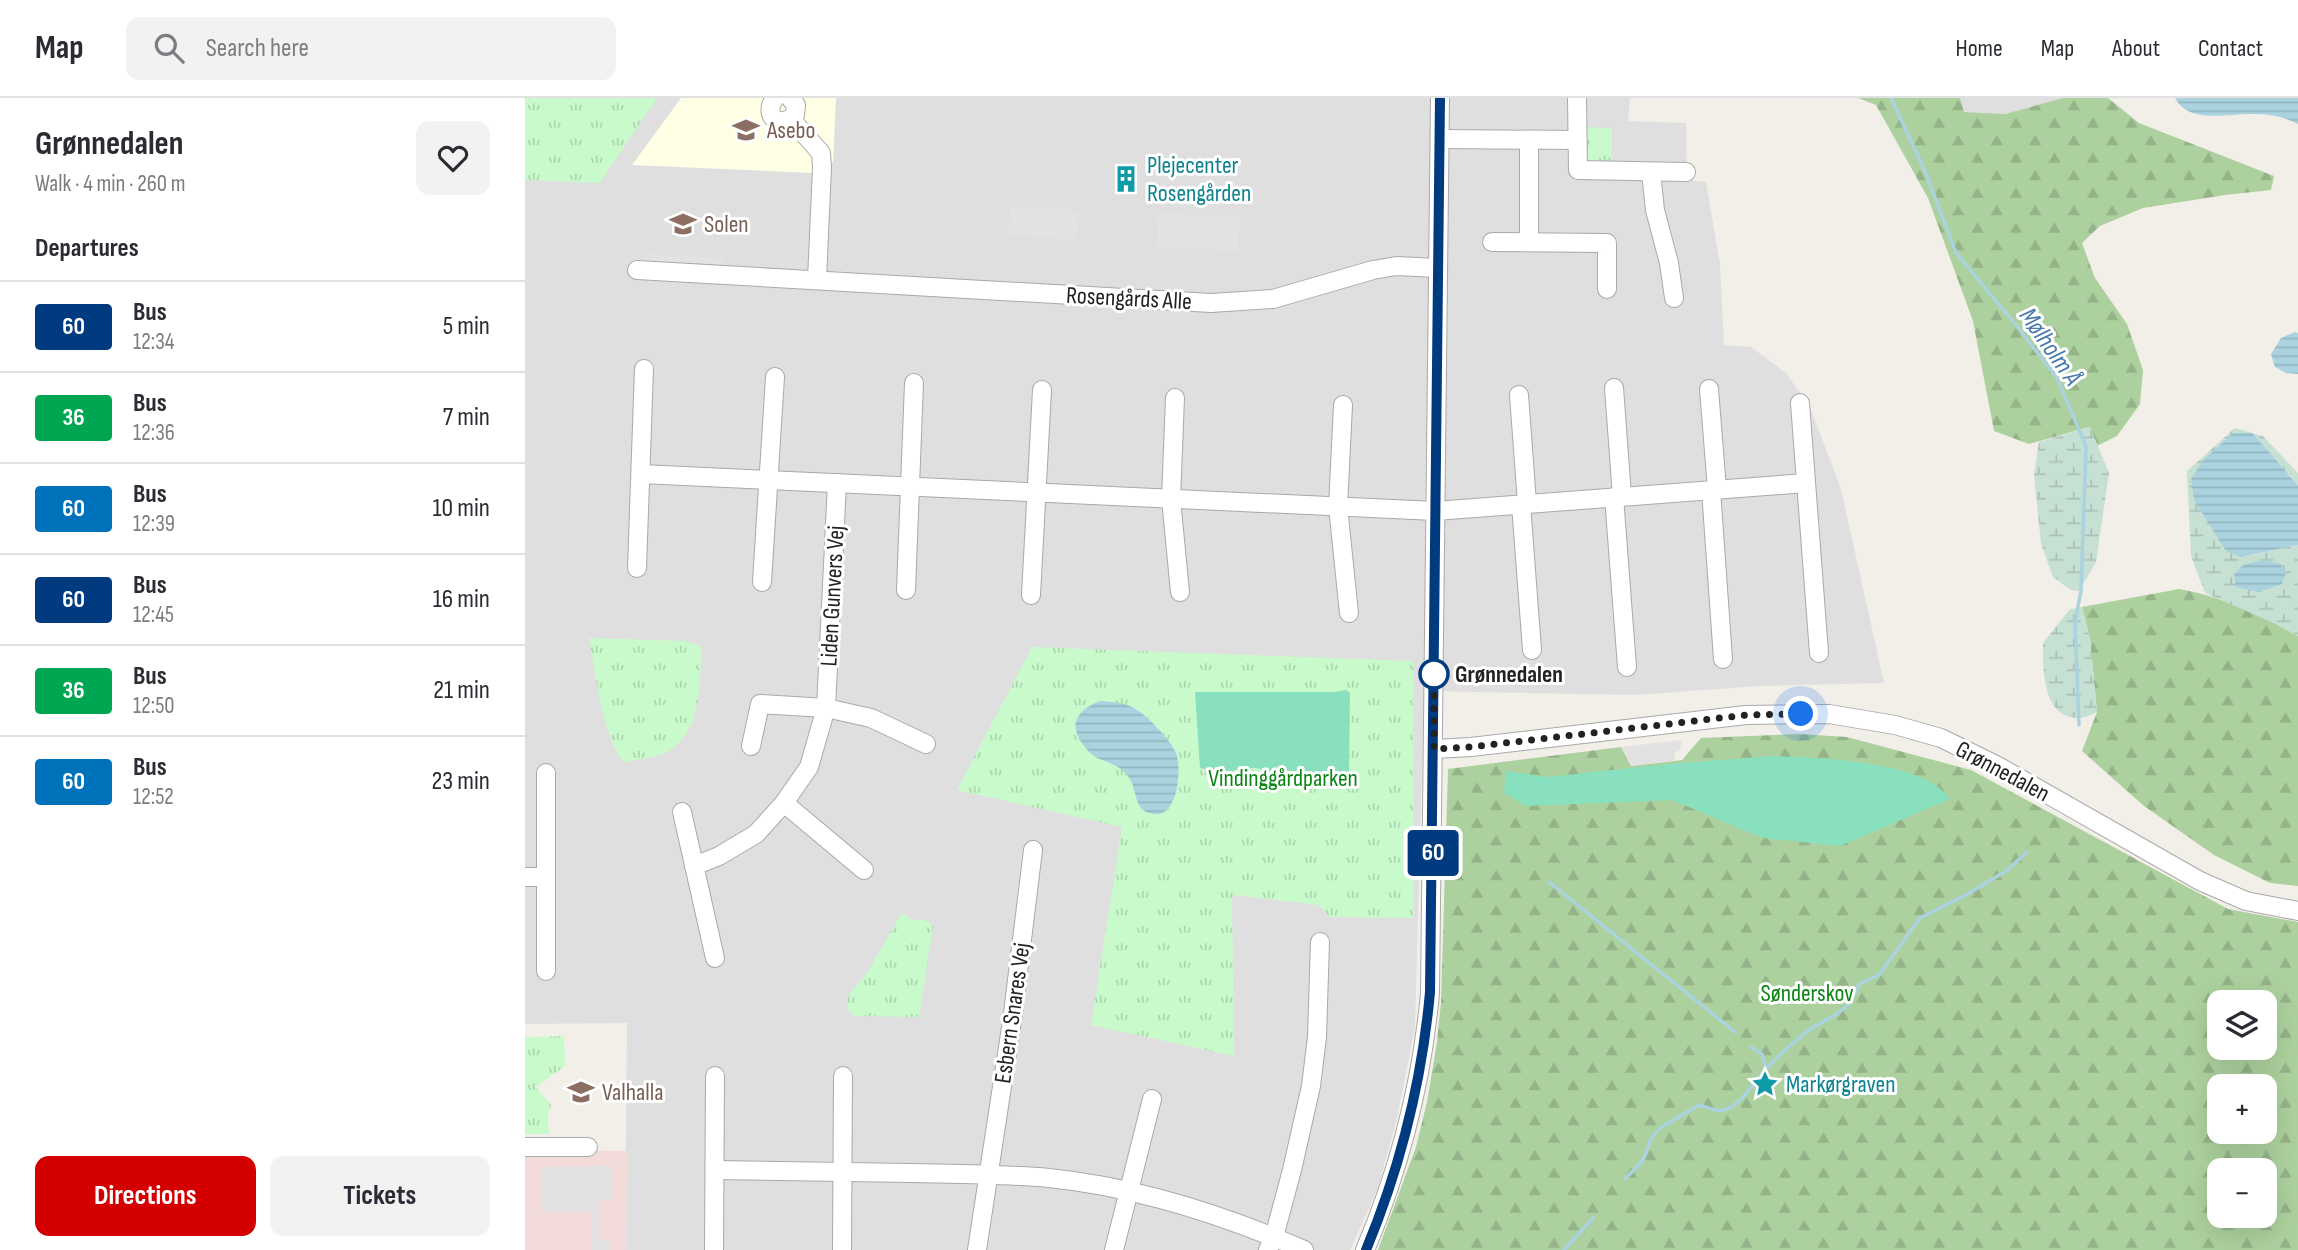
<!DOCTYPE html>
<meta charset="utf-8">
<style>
:root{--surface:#fff;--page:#f2f2f3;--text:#2b2b33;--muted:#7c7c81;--line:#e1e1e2;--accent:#d40000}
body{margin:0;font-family:"Sofia Sans Condensed",sans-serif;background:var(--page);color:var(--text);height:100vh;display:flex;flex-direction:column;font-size:26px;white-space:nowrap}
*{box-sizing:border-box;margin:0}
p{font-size:23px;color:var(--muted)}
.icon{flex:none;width:38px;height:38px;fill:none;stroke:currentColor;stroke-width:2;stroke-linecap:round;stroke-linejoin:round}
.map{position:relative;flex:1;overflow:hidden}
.sheet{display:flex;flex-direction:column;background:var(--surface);width:525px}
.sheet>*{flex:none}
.badge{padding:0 14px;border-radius:5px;font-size:24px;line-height:46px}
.tools{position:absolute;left:1682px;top:892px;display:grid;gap:14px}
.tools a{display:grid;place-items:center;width:70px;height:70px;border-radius:14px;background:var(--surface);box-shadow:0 7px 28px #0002;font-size:35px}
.you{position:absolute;width:35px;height:35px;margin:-18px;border:5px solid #fff;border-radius:50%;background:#1a73e8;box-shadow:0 0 0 10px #1a73e833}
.map>.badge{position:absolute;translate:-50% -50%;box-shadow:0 0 0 4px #fff}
h2{padding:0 35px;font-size:26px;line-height:63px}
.round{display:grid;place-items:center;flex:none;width:74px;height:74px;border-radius:14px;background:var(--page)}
.summary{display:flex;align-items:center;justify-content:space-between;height:119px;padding:0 35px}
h1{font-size:33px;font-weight:700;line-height:52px}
.cta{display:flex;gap:14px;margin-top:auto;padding:14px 35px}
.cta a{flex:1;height:80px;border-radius:14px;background:var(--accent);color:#fff;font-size:28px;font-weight:700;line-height:80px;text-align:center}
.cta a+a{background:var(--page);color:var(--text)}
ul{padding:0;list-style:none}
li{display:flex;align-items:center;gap:21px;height:91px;padding:0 35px;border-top:2px solid var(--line)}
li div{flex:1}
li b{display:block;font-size:26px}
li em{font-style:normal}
li .badge{min-width:77px;font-weight:700;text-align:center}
header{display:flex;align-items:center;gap:42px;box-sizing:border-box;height:98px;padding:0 35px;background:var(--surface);border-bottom:2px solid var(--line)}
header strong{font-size:33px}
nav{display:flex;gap:38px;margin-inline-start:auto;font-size:24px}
.search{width:490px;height:63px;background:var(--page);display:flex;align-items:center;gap:18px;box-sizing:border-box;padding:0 24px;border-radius:14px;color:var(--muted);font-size:26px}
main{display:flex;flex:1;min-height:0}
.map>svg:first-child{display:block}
.residential{fill:#e0dfdf}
.commercial{fill:#f2dad9}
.education{fill:#ffffe5}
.forest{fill:url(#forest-firs);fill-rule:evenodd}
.wetland{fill:url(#wetland-marsh)}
.park{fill:url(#park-tufts)}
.pitch{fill:#88e0be}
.parking{fill:#e2e2e2}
.water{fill:url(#water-rules)}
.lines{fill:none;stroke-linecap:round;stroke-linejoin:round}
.stream{stroke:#aad3df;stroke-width:3.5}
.minor-casing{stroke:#a9a9a9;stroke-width:20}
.minor{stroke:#fff;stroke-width:18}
.line-casing{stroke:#fff;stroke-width:16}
.line{stroke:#003b80;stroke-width:10}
.walk{stroke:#222;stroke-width:7;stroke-dasharray:0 12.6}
.stop-dot{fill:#fff;stroke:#003b80;stroke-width:3.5}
.labels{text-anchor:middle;stroke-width:6;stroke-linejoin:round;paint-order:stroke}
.education-label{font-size:24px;fill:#785e54;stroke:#fff;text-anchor:start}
.culture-label{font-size:24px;fill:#0d838f;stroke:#fff;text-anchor:start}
.street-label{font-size:24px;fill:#222;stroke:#fff}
.stop-label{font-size:24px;font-weight:bold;fill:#222;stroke:#fff;text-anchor:start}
.park-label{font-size:24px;fill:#0c8416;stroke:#fff}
.water-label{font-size:26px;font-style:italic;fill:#4a7aab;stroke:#fff}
</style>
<header>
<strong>Map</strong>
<div class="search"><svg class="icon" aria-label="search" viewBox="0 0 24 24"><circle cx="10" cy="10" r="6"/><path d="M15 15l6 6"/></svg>Search here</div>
<nav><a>Home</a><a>Map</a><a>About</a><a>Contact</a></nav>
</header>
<main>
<section class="sheet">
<div class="summary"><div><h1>Grønnedalen</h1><p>Walk · 4 min · 260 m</p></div><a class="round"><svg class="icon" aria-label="heart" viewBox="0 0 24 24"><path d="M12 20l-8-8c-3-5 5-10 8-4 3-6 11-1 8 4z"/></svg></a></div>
<h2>Departures</h2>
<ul>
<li><span class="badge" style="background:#003b80;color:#fff">60</span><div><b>Bus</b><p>12:34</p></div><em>5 min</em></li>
<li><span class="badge" style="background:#00a651;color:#fff">36</span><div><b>Bus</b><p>12:36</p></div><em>7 min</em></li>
<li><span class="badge" style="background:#0072bc;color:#fff">60</span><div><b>Bus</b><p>12:39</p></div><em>10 min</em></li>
<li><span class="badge" style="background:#003b80;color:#fff">60</span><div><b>Bus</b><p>12:45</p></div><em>16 min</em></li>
<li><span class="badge" style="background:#00a651;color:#fff">36</span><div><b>Bus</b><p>12:50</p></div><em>21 min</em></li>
<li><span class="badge" style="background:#0072bc;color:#fff">60</span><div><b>Bus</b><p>12:52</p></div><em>23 min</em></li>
</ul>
<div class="cta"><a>Directions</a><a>Tickets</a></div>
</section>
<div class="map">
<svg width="1773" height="1152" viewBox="0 0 1773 1152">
<defs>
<pattern id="forest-firs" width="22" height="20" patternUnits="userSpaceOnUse" patternTransform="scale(1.75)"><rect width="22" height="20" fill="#add19e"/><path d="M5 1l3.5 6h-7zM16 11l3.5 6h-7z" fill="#95b388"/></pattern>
<pattern id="wetland-marsh" width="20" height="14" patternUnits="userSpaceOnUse" patternTransform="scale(1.75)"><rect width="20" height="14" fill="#c6e0d4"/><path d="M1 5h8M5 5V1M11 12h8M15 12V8" fill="none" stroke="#aac0b6"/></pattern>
<pattern id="park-tufts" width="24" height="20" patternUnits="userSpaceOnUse" patternTransform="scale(1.75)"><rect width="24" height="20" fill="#c8facc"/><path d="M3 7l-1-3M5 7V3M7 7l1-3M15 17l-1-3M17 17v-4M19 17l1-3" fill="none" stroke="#acd6af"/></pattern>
<pattern id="water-rules" width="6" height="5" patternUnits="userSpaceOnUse" patternTransform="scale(1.75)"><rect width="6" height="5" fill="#aad3df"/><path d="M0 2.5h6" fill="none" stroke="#92b5bf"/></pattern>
</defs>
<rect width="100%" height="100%" fill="#f2efe9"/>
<g class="residential">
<polygon points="0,0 1105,0 1103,23 1161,25 1162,82 1181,84 1195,166 1199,247 1226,249 1261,275 1285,309 1316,391 1359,585 1235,588 1110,597 899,593 890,929 872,1020 853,1090 825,1152 100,1152 102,925 0,926"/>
<polygon points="1435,0 1538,0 1480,16 1438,14"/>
</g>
<polygon class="commercial" points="0,1052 102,1053 101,1152 0,1152"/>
<polygon class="education" points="156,0 311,0 308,64 288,75 107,67"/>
<g class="forest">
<polygon points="1333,0 1435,0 1439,14 1480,16 1538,0 1583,0 1614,25 1749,78 1746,92 1700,97 1618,110 1575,128 1557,145 1570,180 1602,226 1618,272 1615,306 1592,338 1572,348 1564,329 1504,346 1469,333 1448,223 1403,100 1351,7"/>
<path d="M 1654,491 C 1696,498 1736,517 1773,538 L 1773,788 L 1745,785 L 1689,757 L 1619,708 L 1557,653 L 1572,614 L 1565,541 L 1557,509 Z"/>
<path d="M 1274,636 L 1322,639 L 1446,672 L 1703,811 L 1773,824 L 1773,1152 L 853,1152 L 891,1049 L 902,1004 L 912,944 L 916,904 L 923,671 L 1096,649 L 1106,668 L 1157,662 L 1176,640 ZM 1694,905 L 1740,905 L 1740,950 L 1694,950 ZM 1694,989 L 1740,989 L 1740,1034 L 1694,1034 ZM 1694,1073 L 1740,1073 L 1740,1118 L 1694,1118 Z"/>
</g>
<g class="wetland">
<polygon points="1565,329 1584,375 1571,464 1554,493 1546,492 1528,479 1516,446 1509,377 1514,344"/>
<polygon points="1710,330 1738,338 1773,375 1773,387 1763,374 1717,459 1773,447 1773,538 1749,525 1680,495 1666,458 1662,373"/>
<path d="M 1557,509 L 1565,541 L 1572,614 C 1568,616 1561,619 1556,620 C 1517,622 1518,572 1518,545 L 1545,511 Z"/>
</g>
<g class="park">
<polygon points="0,0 132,0 75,85 0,82"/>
<polygon points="1057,29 1087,30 1087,68 1060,65"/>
<path d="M 64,540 L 159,543 L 176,548 C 175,583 178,635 142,654 C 130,660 112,661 98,664 C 78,637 70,575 64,540 Z"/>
<polygon points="507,549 888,563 889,820 805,819 794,807 707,797 709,958 566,927 597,729 432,692"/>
<path d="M 378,815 L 385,821 L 403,823 L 408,828 L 394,919 L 330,918 L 322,910 L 324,895 C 349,873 358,841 378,815 Z"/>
<polygon points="39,938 40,968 11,989 26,1007 23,1019 24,1036 0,1036 0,939"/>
</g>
<g class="pitch">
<polygon points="821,592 825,595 824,677 819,687 730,670 713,671 704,675 675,670 670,594 810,594"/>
<path d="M 1249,658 C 1294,660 1398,662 1425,701 L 1315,748 L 1238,740 L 1147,702 L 1000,708 L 979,695 L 981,673 L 1023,679 L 1142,666 Z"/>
</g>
<g class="parking">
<polygon points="485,108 554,112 552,142 484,138"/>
<polygon points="634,115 714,119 713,153 632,148"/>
<polygon points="120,156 198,160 197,171 119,167"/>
<polygon points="1157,642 1155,652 1150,655 1149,663 1107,668 1096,649"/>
<polygon points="86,1068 87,1102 75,1103 75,1143 85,1143 85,1152 66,1152 66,1114 16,1114 16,1069"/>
</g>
<g class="water">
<path d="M 1650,0 L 1773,0 L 1773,26 C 1760,19 1744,16 1729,16 C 1704,15 1664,27 1650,0 Z"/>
<polygon points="1770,234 1773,235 1773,276 1761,275 1750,269 1746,256 1756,240"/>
<polygon points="1709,335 1727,335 1773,387 1773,447 1716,459 1701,453 1669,402 1666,381 1680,360"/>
<polygon points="1737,462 1756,466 1761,475 1757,486 1734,494 1711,489 1709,476 1718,467"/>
<path d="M 576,603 C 586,604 598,604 607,609 C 620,615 645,641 651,655 C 657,671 653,719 629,716 C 606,714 614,688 601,676 C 593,666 579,664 569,658 C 563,654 559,648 555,642 C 543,623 557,609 576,603 Z"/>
</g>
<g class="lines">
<g class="stream">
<polyline points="1366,0 1400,73 1431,155 1491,227 1532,280 1561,348 1556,493 1550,524 1554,627"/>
<polyline points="1024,784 1210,934"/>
<polyline points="1226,949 1237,956 1241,971"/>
<path d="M 1100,1081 L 1118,1062 L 1126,1041 L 1135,1030 L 1174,1007 C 1182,1009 1192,1014 1200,1012 C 1215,1007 1229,985 1239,973 C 1251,960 1265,947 1279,936 C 1305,916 1321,920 1334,886 L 1354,877 L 1395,820 L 1439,798 L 1481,773 L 1502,754"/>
<polyline points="1039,1152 1068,1120"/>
</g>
<defs>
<g id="minor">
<path d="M 250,0 C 237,17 254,32 270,17 L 271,7 L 265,0"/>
<polyline points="1052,0 1053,72 1161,74"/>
<polyline points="266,21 296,55 297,70 292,181"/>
<polyline points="915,41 1052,42"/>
<polyline points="1126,74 1130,112 1144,165 1149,200"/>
<polyline points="967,144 1082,145 1082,191"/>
<polyline points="1004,144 1004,42"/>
<polyline points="112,172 686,205 748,201 848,172 871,168 912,170"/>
<polyline points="1089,290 1097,398"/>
<polyline points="1184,291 1192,391"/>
<polyline points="994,297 1002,405"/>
<polyline points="650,300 646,401 655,494"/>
<polyline points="1275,305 1294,555"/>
<polyline points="818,307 813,409 824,515"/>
<polyline points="116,376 910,413 1281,385"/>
<polyline points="1186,392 1198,561"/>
<polyline points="1089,399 1102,569"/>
<polyline points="996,406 1007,552"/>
<polyline points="112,470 119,271"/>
<polyline points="237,484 250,279"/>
<polyline points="381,492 389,285"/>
<polyline points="506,497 517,292"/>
<polyline points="226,648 235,606 301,610 346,620 401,646"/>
<polyline points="910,651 946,649 1221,617 1304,616 1370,627 1416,640 1473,668 1675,783 1721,803 1773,813"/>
<polyline points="259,705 339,772"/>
<polyline points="157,714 190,860"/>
<polyline points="169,768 194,758 231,736 259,705 284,669 301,610 312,385"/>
<polyline points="0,779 20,779"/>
<polyline points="21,873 21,675"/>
<polyline points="0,1049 63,1049"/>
<path d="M 190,1072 C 255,1073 321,1074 386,1075 C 432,1076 478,1076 524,1080 C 611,1089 699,1117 779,1152"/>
<polyline points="189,1152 190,978"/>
<polyline points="317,1152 318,978"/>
<polyline points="452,1152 487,923 508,752"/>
<polyline points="589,1152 627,1001"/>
<polyline points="743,1152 749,1139 767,1072 786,988 792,939 795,844"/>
<path d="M 840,1152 C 875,1070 897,983 905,895 L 915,0"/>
</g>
</defs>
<use href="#minor" class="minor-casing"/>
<use href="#minor" class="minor"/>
</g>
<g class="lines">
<defs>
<path id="line" d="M 841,1152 C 875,1070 897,983 905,894 L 915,0"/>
</defs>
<use href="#line" class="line-casing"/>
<use href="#line" class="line"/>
<polyline class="walk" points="909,576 909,568 909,651 946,649 1221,617 1276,616"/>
</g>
<defs>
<symbol id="school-bare" viewBox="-9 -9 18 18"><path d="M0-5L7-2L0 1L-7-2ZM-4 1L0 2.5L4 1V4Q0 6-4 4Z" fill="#8d6e63" stroke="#fff" stroke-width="2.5" paint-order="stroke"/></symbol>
<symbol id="building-bare" viewBox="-9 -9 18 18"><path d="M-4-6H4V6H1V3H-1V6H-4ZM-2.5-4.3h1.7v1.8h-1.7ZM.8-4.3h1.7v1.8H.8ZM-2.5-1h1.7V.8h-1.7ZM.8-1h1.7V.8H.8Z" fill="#0f9aa8" stroke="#fff" stroke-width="2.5" paint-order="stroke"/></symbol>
<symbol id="sight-bare" viewBox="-9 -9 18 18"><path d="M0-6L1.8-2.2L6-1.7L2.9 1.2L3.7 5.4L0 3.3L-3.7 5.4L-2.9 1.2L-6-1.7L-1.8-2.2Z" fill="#0f9aa8" stroke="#fff" stroke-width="2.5" paint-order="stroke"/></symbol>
</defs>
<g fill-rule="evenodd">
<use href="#school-bare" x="202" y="13" width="38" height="38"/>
<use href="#building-bare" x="582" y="62" width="38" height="38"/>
<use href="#school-bare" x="139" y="107" width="38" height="38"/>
<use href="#sight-bare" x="1221" y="967" width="38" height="38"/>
<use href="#school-bare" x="37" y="975" width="38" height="38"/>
</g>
<circle class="stop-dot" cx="909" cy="576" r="14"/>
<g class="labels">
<g class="education-label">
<text x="242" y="40">Asebo</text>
<text x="179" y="134">Solen</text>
<text x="77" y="1002">Valhalla</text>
</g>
<g class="culture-label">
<text x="622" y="75">Plejecenter<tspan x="622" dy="28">Rosengården</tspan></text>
<text x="1261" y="994">Markørgraven</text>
</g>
<g class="street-label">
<text transform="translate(604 200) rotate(3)" y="8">Rosengårds Alle</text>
<text transform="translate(307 498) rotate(-87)" y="8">Liden Gunvers Vej</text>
<text transform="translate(1478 673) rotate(28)" y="8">Grønnedalen</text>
<text transform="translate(487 915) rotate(-82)" y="8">Esbern Snares Vej</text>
</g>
<g class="stop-label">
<text x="930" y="584">Grønnedalen</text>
</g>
<g class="park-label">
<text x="758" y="688">Vindinggårdparken</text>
<text x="1282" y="903">Sønderskov</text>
</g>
<g class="water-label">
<text transform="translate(1526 248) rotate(55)" y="9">Mølholm Å</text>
</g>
</g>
</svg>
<div class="tools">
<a><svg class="icon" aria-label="layers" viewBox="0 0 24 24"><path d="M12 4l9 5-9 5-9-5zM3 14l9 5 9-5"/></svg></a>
<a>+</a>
<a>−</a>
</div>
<div class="you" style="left:1276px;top:616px"></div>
<b class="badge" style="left:908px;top:755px;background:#003b80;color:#fff">60</b>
</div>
</main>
